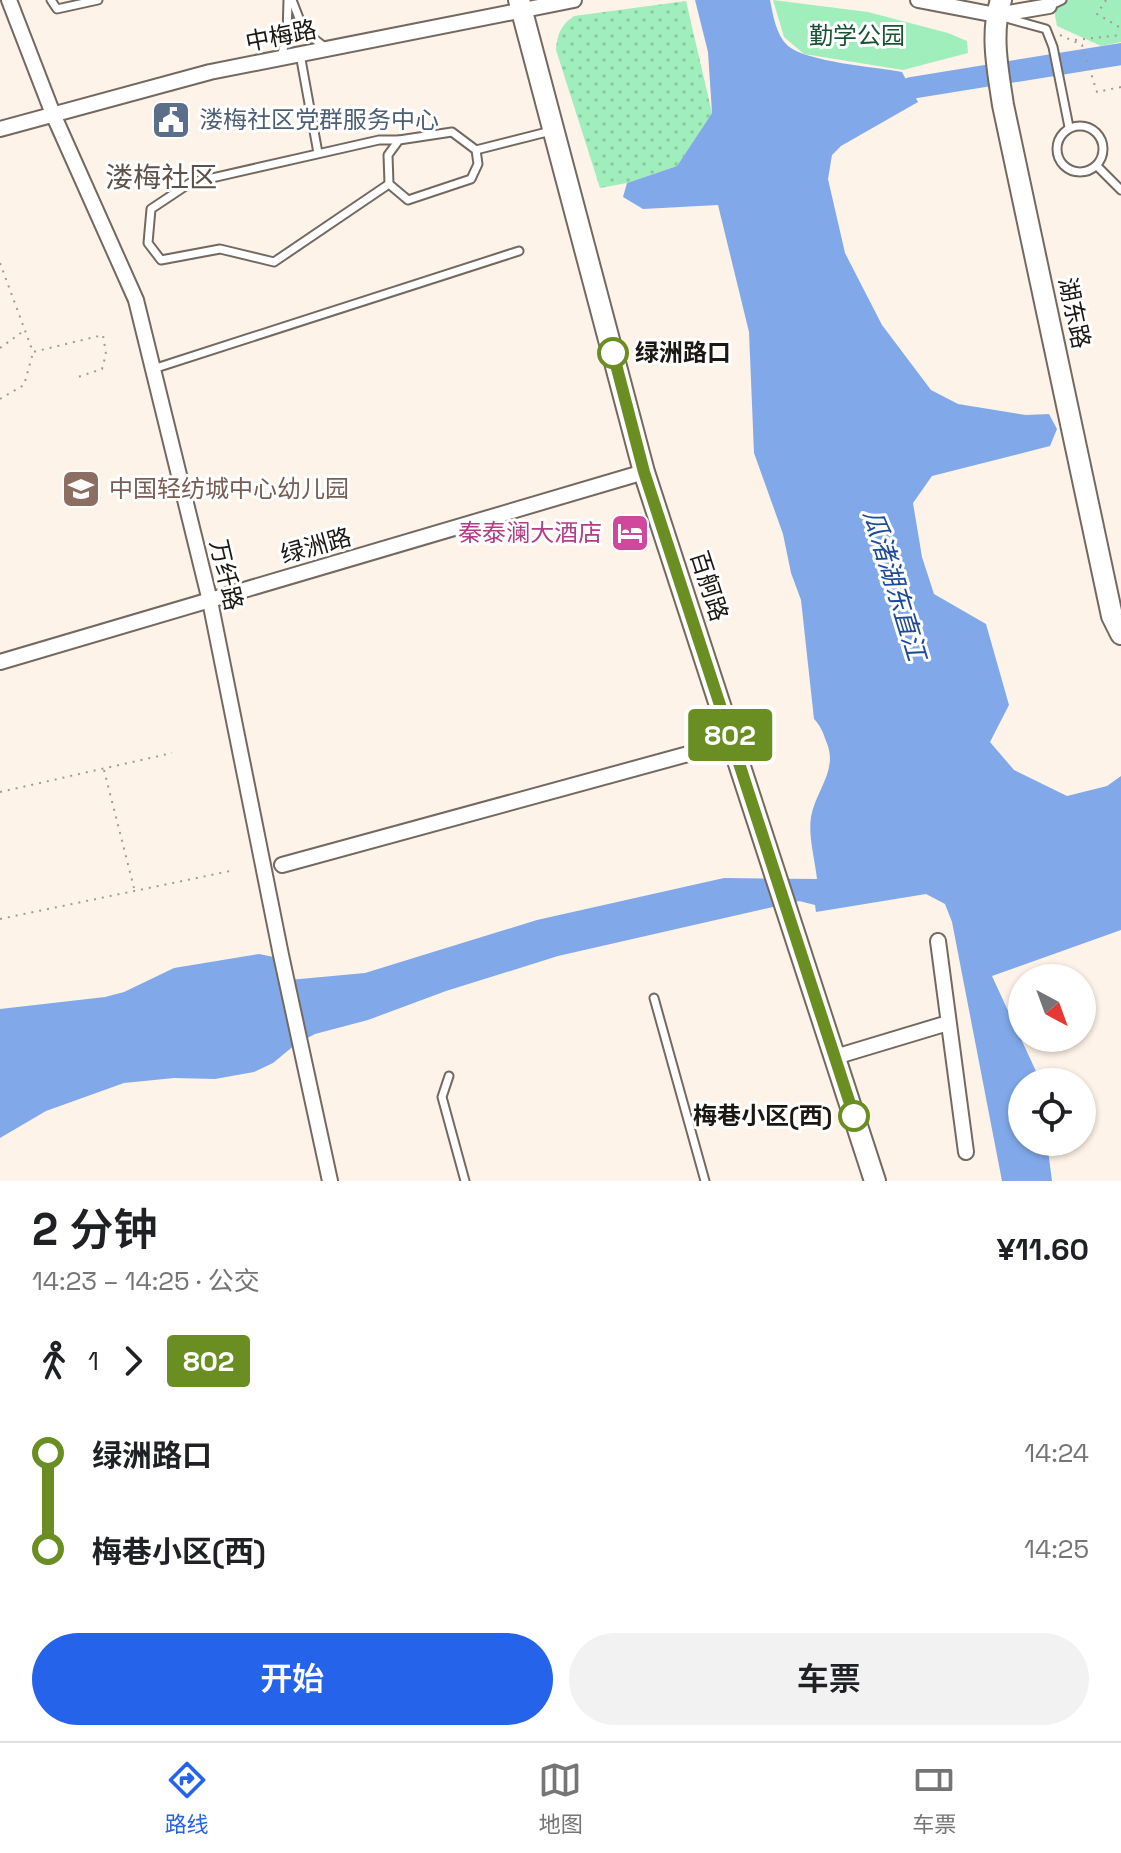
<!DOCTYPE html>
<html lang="zh">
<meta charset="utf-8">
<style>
:root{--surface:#fff;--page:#f2f2f2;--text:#202124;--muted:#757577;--line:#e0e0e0;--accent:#2563eb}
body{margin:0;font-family:"Space Grotesk","Noto Sans SC",sans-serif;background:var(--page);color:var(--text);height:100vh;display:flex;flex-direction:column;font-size:30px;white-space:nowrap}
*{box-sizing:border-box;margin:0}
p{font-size:26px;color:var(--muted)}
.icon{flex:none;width:44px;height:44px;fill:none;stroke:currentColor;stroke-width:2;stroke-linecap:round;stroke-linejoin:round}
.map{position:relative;height:1181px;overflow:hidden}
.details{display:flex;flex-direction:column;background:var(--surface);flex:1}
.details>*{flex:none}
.badge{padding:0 16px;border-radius:6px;font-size:28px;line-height:52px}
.needle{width:52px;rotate:139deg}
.tools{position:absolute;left:1008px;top:964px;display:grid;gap:16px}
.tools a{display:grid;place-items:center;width:88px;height:88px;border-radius:50%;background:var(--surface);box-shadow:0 2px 6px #0004;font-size:40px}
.map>.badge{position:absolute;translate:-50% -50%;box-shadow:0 0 0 4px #fff}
.legs{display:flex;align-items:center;gap:12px;height:88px;padding:0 32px;font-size:26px}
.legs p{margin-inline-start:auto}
.overview{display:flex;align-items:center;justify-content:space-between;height:136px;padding:0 32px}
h1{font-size:44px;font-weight:600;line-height:60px}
.button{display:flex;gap:16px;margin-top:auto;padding:16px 32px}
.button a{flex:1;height:92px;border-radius:48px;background:var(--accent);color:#fff;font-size:32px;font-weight:600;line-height:92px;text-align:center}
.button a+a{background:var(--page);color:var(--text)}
ul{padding:0 32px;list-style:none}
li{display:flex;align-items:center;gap:28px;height:96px;font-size:30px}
li i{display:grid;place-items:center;width:12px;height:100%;margin:0 10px;background:currentColor}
li i::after{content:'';width:20px;height:20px;margin:-10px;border:6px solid;border-radius:50%;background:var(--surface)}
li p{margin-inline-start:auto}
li:first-child i{background:linear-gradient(#0000 50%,currentColor 0)}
li:last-child i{background:linear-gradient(currentColor 50%,#0000 0)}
.menu{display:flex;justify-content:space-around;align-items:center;height:112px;border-top:2px solid var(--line);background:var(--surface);font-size:22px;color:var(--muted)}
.menu a{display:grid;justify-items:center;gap:4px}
.menu .current{color:var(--accent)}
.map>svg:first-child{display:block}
.grass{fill:url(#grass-dots)}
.park{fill:#a1eebd}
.water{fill:#81a9ea}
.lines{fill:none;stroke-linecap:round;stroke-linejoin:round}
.river{stroke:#81a9ea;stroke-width:22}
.lane-casing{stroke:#736960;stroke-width:11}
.street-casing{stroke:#736960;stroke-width:18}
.secondary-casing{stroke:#736960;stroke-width:24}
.path{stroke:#a29a92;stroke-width:2;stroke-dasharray:2 6;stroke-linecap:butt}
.lane{stroke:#fff;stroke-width:7}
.street{stroke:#fff;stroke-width:14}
.secondary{stroke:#fff;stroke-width:20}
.line-1-casing{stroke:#fff;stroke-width:18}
.line-1{stroke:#6b8e23;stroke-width:12}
.stop-1-dot{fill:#fff;stroke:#6b8e23;stroke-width:4}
.labels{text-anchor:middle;stroke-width:6;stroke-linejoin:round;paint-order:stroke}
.street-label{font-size:24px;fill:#1b1713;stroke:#fff}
.park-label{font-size:24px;fill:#195333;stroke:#fff}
.service-label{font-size:24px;fill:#4e5e75;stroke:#fff;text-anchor:start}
.stop-label{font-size:24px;font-weight:bold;fill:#1b1713;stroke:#fff;text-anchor:start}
.education-label{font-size:24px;fill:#785e54;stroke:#fff;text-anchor:start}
.hotel-label{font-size:24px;fill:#b23c85;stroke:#fff;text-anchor:end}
.water-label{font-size:26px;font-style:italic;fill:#1d4b97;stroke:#fff}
.quarter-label{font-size:28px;fill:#5b5148;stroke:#fff}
</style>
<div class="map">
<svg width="1121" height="1181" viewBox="0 0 1121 1181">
<defs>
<pattern id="grass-dots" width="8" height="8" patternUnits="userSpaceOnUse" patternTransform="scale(2)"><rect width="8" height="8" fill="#a1eebd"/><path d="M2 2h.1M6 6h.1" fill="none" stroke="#8acba2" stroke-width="1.8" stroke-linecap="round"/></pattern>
</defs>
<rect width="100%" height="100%" fill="#fef3e8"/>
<path class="grass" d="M 686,1 L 712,113 L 677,166 L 627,183 L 600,188 L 556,50 C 557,34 561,25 574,16 Z"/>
<g class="park">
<polygon points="773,0 868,12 948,33 967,41 968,53 903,70 804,54 784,37"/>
<polygon points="1052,0 1121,0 1121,42 1101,46 1057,26"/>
</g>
<path class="water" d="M 695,0 L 770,0 C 773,15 776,35 788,46 C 807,62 875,67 902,72 L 918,102 L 841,146 L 832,155 L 828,179 L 845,253 L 882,325 L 931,390 L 958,404 L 1026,415 L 1049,414 L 1057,429 L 1050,446 L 932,476 L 913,503 L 922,557 L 934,594 L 986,624 L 1009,705 L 990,742 L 1014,770 L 1067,796 L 1107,786 L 1121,776 L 1121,930 L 992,976 L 1040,1080 L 1022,1082 L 1022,1142 L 1047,1142 L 1052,1181 L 1002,1181 L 952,922 L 945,904 L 926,894 L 816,912 L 815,905 L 799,901 L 558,956 L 446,991 L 368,1020 L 315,1034 L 296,1044 L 273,1063 L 254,1072 L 215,1079 L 174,1078 L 124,1083 L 46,1111 L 0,1138 L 0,1009 L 105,997 L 124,992 L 174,968 L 259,954 L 274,957 L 289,980 L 365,973 L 537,920 L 724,878 L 817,879 C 815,860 808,837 811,817 C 816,789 839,770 826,741 C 823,732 820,725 814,719 L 801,600 L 791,573 L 783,534 L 754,453 L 749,332 L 718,205 L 643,209 L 623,197 L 627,183 L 677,166 L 712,113 L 708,52 Z"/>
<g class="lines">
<polyline class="river" points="911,88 1121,54"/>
<defs>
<g id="lane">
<polyline points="51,0 57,9 98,0"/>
<polyline points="292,0 304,31 326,48"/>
<polyline points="1049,6 1062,0"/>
<polyline points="1006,18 1046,29 1053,47 1069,127"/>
<polyline points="300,54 318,153"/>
<polyline points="281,57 287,35 288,0"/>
<circle cx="1080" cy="149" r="23"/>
<polygon points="452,132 476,150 478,164 471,179 408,200 389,184 388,155 399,140"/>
<polyline points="476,150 551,131"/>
<polyline points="1097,166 1121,190"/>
<polyline points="389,184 274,262 220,249 161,260 148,243 151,209 190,183 379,140 399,140"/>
<polyline points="153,369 519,251"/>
<polyline points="654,998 705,1181"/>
<polyline points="449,1076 442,1097 465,1181"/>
</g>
<g id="street">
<polyline points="9,0 53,114 136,300 210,601 281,955 330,1181"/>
<polyline points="918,0 996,15 1049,6"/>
<polyline points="0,129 210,72 574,0"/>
<polyline points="0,662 644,472"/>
<polyline points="282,865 732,742"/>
<polyline points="938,941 966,1152"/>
<polyline points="835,1057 948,1023"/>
</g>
<g id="secondary">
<polyline points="519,0 644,472 875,1181"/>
<path d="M 1001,0 C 990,33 998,71 1003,105 L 1112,616 L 1121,634"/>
</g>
</defs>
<use href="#lane" class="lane-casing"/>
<use href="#street" class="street-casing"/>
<use href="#secondary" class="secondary-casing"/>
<g class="path">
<polyline points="1106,0 1097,14 1121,28"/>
<polyline points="1060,35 1082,45 1097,92 1121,87"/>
<polyline points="1075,40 1121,35"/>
<polyline points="0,263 33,352 103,335 106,354 102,369 78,377"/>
<polyline points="0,348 25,330"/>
<polyline points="0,399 24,385 33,353"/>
<polyline points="104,770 134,888"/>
<polyline points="0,792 172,753"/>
<polyline points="0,919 235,870"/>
</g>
<use href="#lane" class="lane"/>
<use href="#street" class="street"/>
<use href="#secondary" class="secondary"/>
</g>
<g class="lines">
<defs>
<polyline id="line-1" points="613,353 644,472 854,1116"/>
</defs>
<use href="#line-1" class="line-1-casing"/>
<use href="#line-1" class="line-1"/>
</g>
<defs>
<symbol id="civic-square" viewBox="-11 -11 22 22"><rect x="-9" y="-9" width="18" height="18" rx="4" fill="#5c6f8a" stroke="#fff"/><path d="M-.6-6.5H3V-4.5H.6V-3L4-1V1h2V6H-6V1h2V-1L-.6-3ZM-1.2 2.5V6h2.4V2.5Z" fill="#fff"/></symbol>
<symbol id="school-square" viewBox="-11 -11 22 22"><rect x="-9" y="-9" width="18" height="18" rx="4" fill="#8d6e63" stroke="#fff"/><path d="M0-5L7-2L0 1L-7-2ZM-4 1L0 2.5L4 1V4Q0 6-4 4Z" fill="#fff"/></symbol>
<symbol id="hotel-square" viewBox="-11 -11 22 22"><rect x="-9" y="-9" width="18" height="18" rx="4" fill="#d1479c" stroke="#fff"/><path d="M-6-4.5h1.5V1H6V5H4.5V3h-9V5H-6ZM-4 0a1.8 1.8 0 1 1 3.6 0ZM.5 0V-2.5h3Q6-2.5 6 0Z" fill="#fff"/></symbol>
</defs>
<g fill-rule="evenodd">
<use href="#civic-square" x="149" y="98" width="44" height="44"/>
<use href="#school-square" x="59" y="467" width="44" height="44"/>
<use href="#hotel-square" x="608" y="511" width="44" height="44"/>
</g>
<g class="stop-1-dot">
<circle cx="613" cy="353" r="14"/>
<circle cx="854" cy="1116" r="14"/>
</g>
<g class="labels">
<g class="street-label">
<text transform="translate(281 36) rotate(-11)" y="8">中梅路</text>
<text transform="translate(1074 313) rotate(78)" y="8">湖东路</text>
<text transform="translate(316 546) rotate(-16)" y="8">绿洲路</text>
<text transform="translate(226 575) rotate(77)" y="8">万纤路</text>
<text transform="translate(709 586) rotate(72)" y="8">百舸路</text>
</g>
<g class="park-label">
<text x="857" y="44">勤学公园</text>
</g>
<g class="service-label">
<text x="199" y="128">溇梅社区党群服务中心</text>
</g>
<g class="stop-label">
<text x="635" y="361">绿洲路口</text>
<text x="832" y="1124" text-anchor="end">梅巷小区(西)</text>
</g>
<g class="education-label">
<text x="109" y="497">中国轻纺城中心幼儿园</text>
</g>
<g class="hotel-label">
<text x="602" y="541">秦泰澜大酒店</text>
</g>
<g class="water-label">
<text transform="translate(895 585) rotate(73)" y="9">瓜渚湖东直江</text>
</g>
<g class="quarter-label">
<text x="161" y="187">溇梅社区</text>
</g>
</g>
</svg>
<div class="tools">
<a><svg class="needle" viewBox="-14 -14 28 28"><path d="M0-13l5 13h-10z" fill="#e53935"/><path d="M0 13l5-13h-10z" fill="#757577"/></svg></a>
<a><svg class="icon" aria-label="locate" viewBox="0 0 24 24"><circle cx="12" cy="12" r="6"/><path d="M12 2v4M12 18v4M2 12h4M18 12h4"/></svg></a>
</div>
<b class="badge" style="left:730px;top:735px;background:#6b8e23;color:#fff">802</b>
</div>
<section class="details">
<div class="overview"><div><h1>2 分钟</h1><p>14:23 – 14:25 · 公交</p></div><b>¥11.60</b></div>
<div class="legs"><svg class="icon" aria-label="walk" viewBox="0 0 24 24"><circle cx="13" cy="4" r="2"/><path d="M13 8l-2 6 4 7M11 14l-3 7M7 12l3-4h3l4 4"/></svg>1<svg class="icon" aria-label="forward" viewBox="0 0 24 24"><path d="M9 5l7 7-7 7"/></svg><b class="badge" style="background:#6b8e23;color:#fff">802</b></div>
<ul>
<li><i style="color:#6b8e23"></i><b>绿洲路口</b><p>14:24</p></li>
<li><i style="color:#6b8e23"></i><b>梅巷小区(西)</b><p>14:25</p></li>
</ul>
<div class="button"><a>开始</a><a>车票</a></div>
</section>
<nav class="menu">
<a class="current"><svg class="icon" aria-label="directions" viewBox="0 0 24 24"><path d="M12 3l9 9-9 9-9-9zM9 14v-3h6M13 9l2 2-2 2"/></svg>路线</a>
<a><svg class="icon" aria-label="map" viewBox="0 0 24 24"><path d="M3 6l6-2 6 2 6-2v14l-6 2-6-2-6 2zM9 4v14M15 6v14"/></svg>地图</a>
<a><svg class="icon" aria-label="tickets" viewBox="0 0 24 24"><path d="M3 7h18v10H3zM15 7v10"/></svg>车票</a>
</nav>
